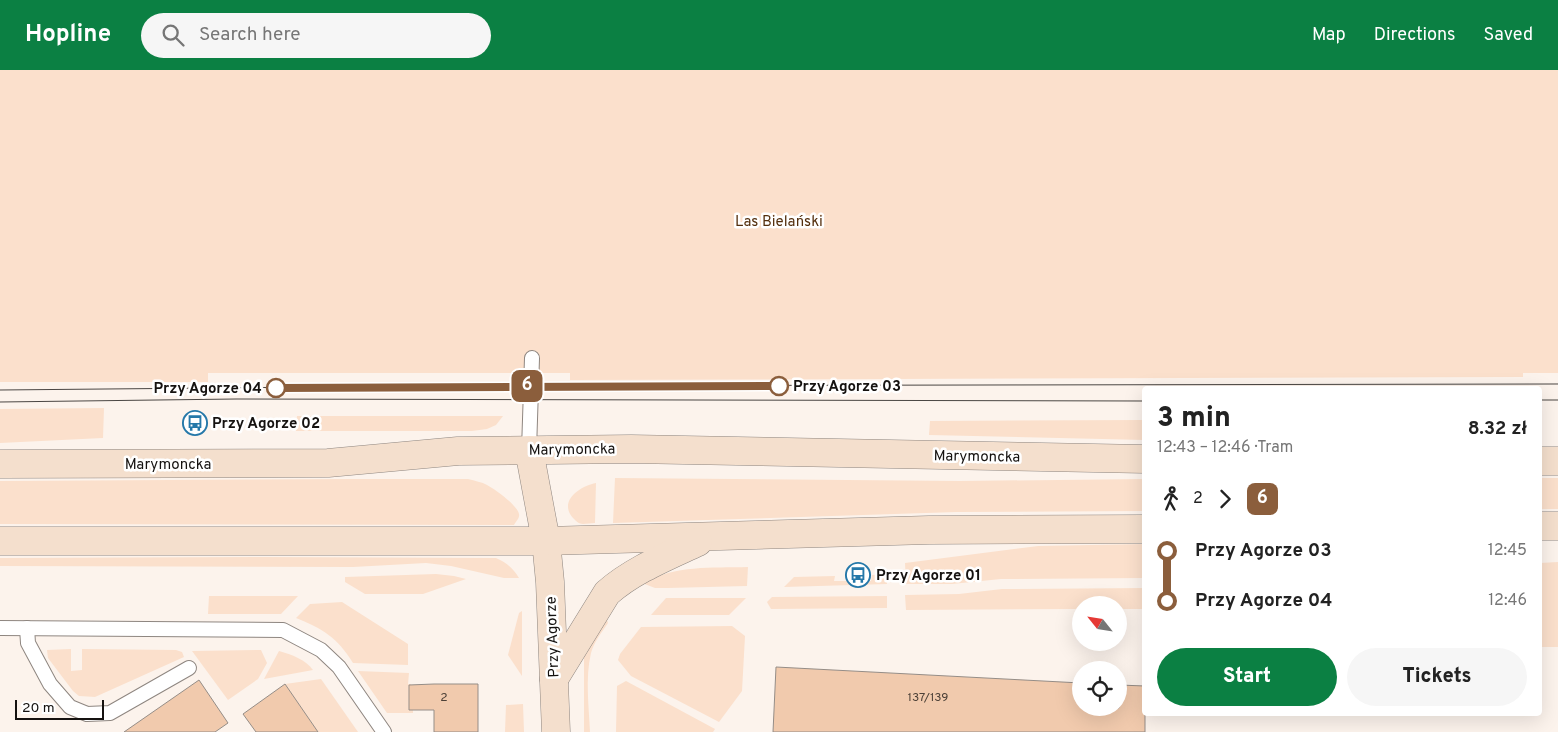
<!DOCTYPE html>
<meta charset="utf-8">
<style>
:root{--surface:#fff;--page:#f6f6f6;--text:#222;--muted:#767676;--accent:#0b8043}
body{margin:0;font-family:Overpass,sans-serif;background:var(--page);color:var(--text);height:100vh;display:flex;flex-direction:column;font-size:19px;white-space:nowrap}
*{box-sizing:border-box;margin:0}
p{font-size:16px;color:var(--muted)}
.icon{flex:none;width:28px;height:28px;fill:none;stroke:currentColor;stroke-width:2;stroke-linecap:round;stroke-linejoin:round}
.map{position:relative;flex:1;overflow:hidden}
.sheet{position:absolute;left:1142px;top:316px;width:400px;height:330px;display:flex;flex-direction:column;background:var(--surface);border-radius:5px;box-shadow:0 5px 20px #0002}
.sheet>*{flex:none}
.badge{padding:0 10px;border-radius:8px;font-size:18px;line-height:32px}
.needle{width:32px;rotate:300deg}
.tools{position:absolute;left:1072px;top:526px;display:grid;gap:10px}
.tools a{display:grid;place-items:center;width:55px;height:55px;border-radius:50%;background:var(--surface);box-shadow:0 5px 20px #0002;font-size:25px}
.scale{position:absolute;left:15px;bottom:12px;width:89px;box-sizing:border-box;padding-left:5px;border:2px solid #151210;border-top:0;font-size:14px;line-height:18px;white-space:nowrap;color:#151210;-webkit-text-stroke:4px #fff;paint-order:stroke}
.map>.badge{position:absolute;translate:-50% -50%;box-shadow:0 0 0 2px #fff}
.legs{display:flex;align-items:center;gap:8px;height:55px;padding:0 15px;font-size:16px}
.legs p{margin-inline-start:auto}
.head{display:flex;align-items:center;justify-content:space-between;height:85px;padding:0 15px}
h1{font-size:28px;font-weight:800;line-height:38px}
.action{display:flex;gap:10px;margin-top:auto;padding:10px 15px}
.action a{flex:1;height:58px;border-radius:30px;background:var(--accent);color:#fff;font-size:20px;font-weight:800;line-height:58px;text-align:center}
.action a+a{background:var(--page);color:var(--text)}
ul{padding:0 15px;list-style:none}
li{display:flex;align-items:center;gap:18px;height:50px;font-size:19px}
li i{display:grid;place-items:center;width:8px;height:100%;margin:0 6px;background:currentColor}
li i::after{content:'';width:12px;height:12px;margin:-6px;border:4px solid;border-radius:50%;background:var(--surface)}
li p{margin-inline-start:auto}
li:first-child i{background:linear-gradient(#0000 50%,currentColor 0)}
li:last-child i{background:linear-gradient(currentColor 50%,#0000 0)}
header{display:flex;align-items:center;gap:30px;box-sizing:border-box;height:70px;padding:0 25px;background:var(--accent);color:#fff}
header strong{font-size:24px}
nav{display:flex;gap:28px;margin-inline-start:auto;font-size:18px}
.search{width:350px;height:45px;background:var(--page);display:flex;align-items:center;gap:12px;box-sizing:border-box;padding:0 18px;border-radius:28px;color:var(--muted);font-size:19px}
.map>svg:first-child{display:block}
.green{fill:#fbe0cc}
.building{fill:#f1caad;stroke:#958d87}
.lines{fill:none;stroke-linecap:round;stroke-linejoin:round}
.lane-casing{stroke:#8e8680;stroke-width:16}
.secondary-casing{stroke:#8e8680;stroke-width:29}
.lane{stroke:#fff;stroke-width:14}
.secondary{stroke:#f4dfcd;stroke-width:28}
.tram{stroke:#4a4643;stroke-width:1}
.line-1-casing{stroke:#fff;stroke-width:11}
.line-1{stroke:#8b5e3c;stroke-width:8}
.stop-1-dot{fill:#fff;stroke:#8b5e3c;stroke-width:2.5}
.labels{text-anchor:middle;stroke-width:5;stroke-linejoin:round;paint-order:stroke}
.number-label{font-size:12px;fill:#4c4037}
.park-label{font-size:15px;fill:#542f0d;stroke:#fff}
.stop-label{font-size:15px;font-weight:bold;fill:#151210;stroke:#fff;text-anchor:start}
.poi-label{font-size:15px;font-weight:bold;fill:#151210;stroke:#fff;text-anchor:start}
.street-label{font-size:15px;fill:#151210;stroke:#fff}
</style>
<header>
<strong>Hopline</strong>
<div class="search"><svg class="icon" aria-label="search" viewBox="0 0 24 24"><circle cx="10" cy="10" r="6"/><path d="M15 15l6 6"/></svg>Search here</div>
<nav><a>Map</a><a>Directions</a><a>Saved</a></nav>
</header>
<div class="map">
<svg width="1558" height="662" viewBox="0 0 1558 662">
<rect width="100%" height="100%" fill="#fcf3ec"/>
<g class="green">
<polygon points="0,0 1558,0 1558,303 1523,303 1523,307 570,310 570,303 208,303 208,312 0,312"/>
<polygon points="104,338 103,368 0,373 0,339"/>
<polygon points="297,346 503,346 496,355 487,359 472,361 296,361"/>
<polygon points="1145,350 1145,370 929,365 930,351"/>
<polygon points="615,408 960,411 1145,409 1145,441 957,442 613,453"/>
<rect x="1540" y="408" width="18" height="31"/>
<path d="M 353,409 L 468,409 C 475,411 482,412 487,415 C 495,419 518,436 519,444 C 520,448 516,451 514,455 L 0,454 L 0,411 Z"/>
<path d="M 596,413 L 595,453 C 591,453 587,454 583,454 C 579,454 576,451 573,448 C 558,431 580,416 596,413 Z"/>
<polygon points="1145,474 1145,508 1001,509 952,514 906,514 905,493 1038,476"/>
<path d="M 263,487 L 496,488 C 507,493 513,498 519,508 L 504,508 L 451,496 L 426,493 L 353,497 L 0,496 L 0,488 Z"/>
<polygon points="1558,492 1558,577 1540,577 1540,493"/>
<path d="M 748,497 L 747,516 L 668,518 L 655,518 L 642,513 C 677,495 710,498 748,497 Z"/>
<polygon points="436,504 454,506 466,509 423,524 365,524 345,512 345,507"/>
<polygon points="886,504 887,514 784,517 794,507 835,506 834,511 871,511 872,505"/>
<polygon points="1145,518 1145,539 1119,539 1119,535 1081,535 1081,539 906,540 905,525 959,524 1002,519"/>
<polygon points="209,526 298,526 281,544 208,544"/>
<polygon points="887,526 887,538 771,539 767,532 772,527"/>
<polygon points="666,528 746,528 729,545 651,545"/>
<path d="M 342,532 L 408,574 L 408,595 L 353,593 C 337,567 323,559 296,548 L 310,534 Z"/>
<polygon points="522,541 522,606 508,585 519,543"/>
<path d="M 603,543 L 609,546 L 607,550 L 608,553 C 602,562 594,572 591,583 C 585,608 589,637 590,662 L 584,662 L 584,585 Z"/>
<polygon points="732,556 745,566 742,621 719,652 631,606 618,590 620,584 641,557"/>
<polygon points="71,579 71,601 82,600 82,579 176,580 182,582 184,587 95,627 79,626 73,621 48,588 47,580"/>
<polygon points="261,580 267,593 258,609 228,630 192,581"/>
<path d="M 279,581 C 292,585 305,589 313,600 L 264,609 Z"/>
<polygon points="358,601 409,603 408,614 411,614 410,639 413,640 413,643 387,643"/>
<polygon points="321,609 358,662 318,662 285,614"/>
<polygon points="626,611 715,659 713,662 616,662 617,616"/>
<polygon points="523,634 524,662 505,662 506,635"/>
</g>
<g class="building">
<polygon points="776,597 1081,613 1081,638 1119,638 1119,615 1145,616 1145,662 773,662"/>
<polygon points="199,610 228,653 215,662 124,662"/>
<polygon points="285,614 318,662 256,662 243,644"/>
<polygon points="434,614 478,614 478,662 434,662 434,640 409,640 409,615"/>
</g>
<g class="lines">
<defs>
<g id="lane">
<polyline points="529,380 532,288"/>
<polyline points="0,558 283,560 321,580 339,597 384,662"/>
<polyline points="27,558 28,573 50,614 70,637 87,644 110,643 189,598"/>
</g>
<g id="secondary">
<polyline points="529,380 546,471 550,512 556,662"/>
<polyline points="1540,391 1558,391"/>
<polyline points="0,394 328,393 458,381 631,379 1145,389"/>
<polyline points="1540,456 1558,456"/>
<polyline points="0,471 546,471 929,460 1145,459"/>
<path d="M 554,609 L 607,523 C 633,500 666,487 698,472"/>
</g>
</defs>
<use href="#lane" class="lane-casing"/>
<use href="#secondary" class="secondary-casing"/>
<use href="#lane" class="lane"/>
<use href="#secondary" class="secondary"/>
<g class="tram">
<polyline points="0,320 422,316 1558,314"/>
<polyline points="1540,330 1558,330"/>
<polyline points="0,332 236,329 1145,331"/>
</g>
</g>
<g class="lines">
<defs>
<polyline id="line-1" points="276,318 779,316"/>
</defs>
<use href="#line-1" class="line-1-casing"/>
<use href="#line-1" class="line-1"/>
</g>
<defs>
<symbol id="bus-ring" viewBox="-11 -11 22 22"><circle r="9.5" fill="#fff" stroke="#2578a9" stroke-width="1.5"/><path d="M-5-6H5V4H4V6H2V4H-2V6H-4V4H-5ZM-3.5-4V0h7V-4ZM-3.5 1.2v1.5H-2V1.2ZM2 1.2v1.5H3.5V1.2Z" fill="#2578a9"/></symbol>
</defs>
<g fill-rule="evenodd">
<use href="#bus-ring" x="181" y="339" width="28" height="28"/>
<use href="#bus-ring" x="844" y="491" width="28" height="28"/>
</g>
<g class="stop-1-dot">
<circle cx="779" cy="316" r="9"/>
<circle cx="276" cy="318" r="9"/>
</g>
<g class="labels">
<g class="number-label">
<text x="444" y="631">2</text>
<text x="928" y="631">137/139</text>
</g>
<g class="park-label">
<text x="779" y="156">Las Bielański</text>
</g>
<g class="stop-label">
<text x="793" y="321">Przy Agorze 03</text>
<text x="262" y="323" text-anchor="end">Przy Agorze 04</text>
</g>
<g class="poi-label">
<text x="212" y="358">Przy Agorze 02</text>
<text x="876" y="510">Przy Agorze 01</text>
</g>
<g class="street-label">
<text transform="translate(572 379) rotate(-1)" y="5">Marymoncka</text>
<text transform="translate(977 386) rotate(1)" y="5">Marymoncka</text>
<text x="168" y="399">Marymoncka</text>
<text transform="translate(552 567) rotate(-92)" y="5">Przy Agorze</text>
</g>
</g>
</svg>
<div class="tools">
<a><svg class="needle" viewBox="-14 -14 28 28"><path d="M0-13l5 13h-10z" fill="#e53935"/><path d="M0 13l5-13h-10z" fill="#767676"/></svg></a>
<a><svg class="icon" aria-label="locate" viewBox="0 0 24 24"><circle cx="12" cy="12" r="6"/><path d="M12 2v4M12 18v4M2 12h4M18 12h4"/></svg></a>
</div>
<div class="scale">20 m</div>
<b class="badge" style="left:527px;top:316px;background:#8b5e3c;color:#fff">6</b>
<section class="sheet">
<div class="head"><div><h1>3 min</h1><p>12:43 – 12:46 · Tram</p></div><b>8.32 zł</b></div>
<div class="legs"><svg class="icon" aria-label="walk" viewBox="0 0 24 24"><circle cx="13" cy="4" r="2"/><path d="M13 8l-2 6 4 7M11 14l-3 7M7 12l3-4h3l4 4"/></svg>2<svg class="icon" aria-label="forward" viewBox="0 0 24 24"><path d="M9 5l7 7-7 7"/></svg><b class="badge" style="background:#8b5e3c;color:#fff">6</b></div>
<ul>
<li><i style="color:#8b5e3c"></i><b>Przy Agorze 03</b><p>12:45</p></li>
<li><i style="color:#8b5e3c"></i><b>Przy Agorze 04</b><p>12:46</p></li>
</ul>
<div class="action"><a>Start</a><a>Tickets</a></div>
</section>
</div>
